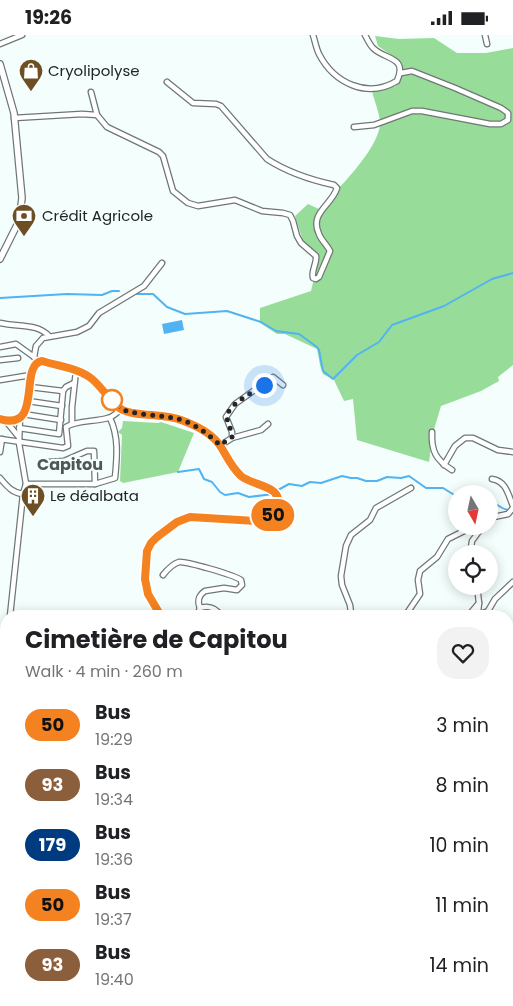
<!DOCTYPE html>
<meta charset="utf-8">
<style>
:root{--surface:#fff;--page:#f2f2f2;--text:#202124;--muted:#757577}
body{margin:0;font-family:Poppins,sans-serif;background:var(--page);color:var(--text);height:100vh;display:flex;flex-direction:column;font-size:19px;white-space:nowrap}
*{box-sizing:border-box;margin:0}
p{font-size:16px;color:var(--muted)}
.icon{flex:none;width:28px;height:28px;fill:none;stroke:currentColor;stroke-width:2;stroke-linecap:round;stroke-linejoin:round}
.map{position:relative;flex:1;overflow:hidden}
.drawer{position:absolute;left:0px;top:575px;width:514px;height:396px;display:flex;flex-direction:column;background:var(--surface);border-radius:20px 20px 0 0;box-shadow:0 2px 12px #0003}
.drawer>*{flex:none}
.badge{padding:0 10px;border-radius:16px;font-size:18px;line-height:32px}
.needle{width:32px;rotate:171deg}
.controls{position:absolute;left:448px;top:450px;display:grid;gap:10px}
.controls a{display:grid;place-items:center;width:50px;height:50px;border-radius:50%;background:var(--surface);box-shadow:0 2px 12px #0003;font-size:25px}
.you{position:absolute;width:25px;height:25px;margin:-12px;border:4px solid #fff;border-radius:50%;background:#1a73e8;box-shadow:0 0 0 8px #1a73e833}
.map>.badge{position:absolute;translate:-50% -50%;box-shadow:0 0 0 2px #fff}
.round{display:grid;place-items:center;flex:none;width:52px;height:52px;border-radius:20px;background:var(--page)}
.headline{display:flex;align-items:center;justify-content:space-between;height:85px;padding:0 25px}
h1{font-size:24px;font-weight:700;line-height:38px}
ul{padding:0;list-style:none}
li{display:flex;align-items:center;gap:15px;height:60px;padding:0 25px}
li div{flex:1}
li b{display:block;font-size:19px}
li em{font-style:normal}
li .badge{min-width:55px;font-weight:700;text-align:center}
.status{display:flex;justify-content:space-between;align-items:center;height:35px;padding:0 25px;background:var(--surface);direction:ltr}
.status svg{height:14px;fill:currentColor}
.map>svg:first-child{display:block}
.green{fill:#98dc99}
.water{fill:#51b3f2}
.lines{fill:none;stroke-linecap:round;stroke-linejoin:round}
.stream{stroke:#51b3f2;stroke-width:2}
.minor-casing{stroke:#6e7776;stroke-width:7}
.tertiary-casing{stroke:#6e7776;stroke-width:8}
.secondary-casing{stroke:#6e7776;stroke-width:9}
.minor{stroke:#fff;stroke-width:4.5}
.tertiary{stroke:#fff;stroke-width:5.5}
.secondary{stroke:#fff;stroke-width:6}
.line-casing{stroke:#fff;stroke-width:11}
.line{stroke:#f58220;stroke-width:8}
.walk{stroke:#222525;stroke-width:5;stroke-dasharray:0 9}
.stop-dot{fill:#fff;stroke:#f58220;stroke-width:2.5}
.labels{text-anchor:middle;stroke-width:4.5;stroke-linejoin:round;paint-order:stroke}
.poi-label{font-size:15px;fill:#222525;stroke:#f4fefd;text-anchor:start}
.neighbourhood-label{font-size:16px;font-weight:bold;fill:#4f5756;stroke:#f4fefd}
</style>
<div class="status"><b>19:26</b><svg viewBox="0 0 49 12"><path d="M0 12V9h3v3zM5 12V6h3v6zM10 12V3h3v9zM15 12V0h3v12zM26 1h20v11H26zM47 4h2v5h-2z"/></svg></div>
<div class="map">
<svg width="513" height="971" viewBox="0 0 513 971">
<rect width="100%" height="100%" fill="#f4fefd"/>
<g class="green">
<path d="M 375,1 L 399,4 L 434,3 L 457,18 L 486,18 L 513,13 L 513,330 L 498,342 L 499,346 L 481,356 L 441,371 L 433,398 L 429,427 L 357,405 L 353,364 L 344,366 L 334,345 L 323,339 L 320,330 L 317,314 L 285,299 L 277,299 L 260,288 L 260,273 L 311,256 L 319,222 L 303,206 L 295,181 L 308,169 L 319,174 C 337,155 377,116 380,90 C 381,82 374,65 372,56 L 384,55 L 396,51 L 401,38 L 394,22 L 378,11 Z"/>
<polygon points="123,386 158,388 161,387 194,398 178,437 123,448 120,446 122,400 118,397 122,393"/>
</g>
<polygon class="water" points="182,285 184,295 164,299 162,289"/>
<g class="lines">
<g class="stream">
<polyline points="137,259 153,259 167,272 185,279 227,276 261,287 276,296 299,299 317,312 319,315 323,336 333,344 357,320 379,307 392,290 444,271 492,244 513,238"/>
<polyline points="0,263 67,259 102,260 112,256 119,256"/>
<polyline points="178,437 199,434 204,444 212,447 220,457 225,460 238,458 249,462 273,459"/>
<polyline points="278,455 289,449 302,451 310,447 321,448 342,441 351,443 357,443 366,446 377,446 387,442 401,443 409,441 426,453 443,453 456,461"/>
<path d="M 489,467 C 497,467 501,475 509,475"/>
</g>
<defs>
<g id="minor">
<path d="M 313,0 C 315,6 316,13 319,19 C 334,48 367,64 397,46 C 408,21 385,25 373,13 C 370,10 367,4 365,0"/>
<polyline points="485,0 487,9"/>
<polyline points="0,9 22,0"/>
<polyline points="91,57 97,80"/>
<path d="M 14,83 L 82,79 L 97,80 L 107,92 L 159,117 L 163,121 L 173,156 L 188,168 L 198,171 L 235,165 L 262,176 L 283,178 L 290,180 L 293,186 L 297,201 L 301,208 L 316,221 C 317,229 311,235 313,243 L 316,244 L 319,242 L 330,216 C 327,210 321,205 319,199 C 309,178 332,170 337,153 L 334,150 C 311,145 287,137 267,124 L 221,71 L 216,69 L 193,68 L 167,47"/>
<polyline points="354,92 374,90 412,76 422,76 490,89 501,89 508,85 508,78 501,73 455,53 412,36 401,38"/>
<path d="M 0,288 C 17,292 37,288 49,301"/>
<polyline points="0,312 16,309 34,322"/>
<polyline points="0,325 18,323"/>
<polyline points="38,326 34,322 36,311 43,303 77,297 89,291 99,278 144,251 162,228"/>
<polyline points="0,345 31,340"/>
<polyline points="30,352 63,356"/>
<polyline points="28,366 62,371"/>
<polyline points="23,379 61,385"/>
<path d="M 0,384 L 13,386 C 40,373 21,329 42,326 C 57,331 79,333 92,344 C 102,352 111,368 121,374 C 133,382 165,378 181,385 C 195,390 213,399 221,412 C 227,422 232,433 241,441 C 253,451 287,451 276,475 C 272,483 267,485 258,486 L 190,482 L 177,487 L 157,502 L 151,508 L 147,516 L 145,544 L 148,559 L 161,581"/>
<polyline points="5,385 18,401"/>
<polyline points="72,388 72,372 76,336"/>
<polyline points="19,393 59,399 63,356 66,352 74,348"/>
<path d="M 432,397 C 431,416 436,425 452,435"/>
<polyline points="232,403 261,395 268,389"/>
<path d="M 0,404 L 63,413 L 68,411 L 66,392 C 77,385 95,387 108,383 C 113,382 117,378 121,374"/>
<polyline points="221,410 232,403 232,397 226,382 235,369 273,342 283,350"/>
<polyline points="0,417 2,404"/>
<polyline points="49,427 64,426 87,416 94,416 95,449"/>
<polyline points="444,430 455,411 465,403 473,403 498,415 513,417"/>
<path d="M 0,443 C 7,451 12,458 23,459"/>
<path d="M 492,444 C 506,446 508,459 513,471"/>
<path d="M 26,449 L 95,449 L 115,443 C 117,422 119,402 110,383"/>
<polyline points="489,483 508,479 513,473"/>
<polyline points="470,519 472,506 483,491"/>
<path d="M 163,540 C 167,535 172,529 179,527 C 186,526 234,540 241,545 L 242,550 L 237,555 L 224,553 L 205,556 C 199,560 197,566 200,573"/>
<polyline points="479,568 478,577 479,580 488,576 495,564 513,547"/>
<polyline points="10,581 23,459 26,449 19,408 20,382"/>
<path d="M 197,581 L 200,573 C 210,570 216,573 221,581"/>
<polyline points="349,581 351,578 350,570 342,550 341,541 346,511 351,500 370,485 376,473 411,453"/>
<polyline points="405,581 420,559 418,545 420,536 437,522 448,504 474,491"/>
<polyline points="468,581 479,568 477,551"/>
<polyline points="508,638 513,624"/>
<polyline points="508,673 513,682"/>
<polyline points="508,830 513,833"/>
<polyline points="508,917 513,920"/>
<polyline points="158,965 159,971"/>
<polyline points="416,965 421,971"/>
<polyline points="212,971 220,965"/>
<polyline points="280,971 291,965"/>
</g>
<polyline id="tertiary" points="0,29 14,78 22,163 19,186 0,224"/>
<g id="secondary">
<polyline points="0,928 6,929"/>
<polyline points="45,971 45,965"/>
</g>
</defs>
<use href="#minor" class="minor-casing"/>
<use href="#tertiary" class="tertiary-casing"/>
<use href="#secondary" class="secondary-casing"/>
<use href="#minor" class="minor"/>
<use href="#tertiary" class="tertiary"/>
<use href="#secondary" class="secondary"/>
</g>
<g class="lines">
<defs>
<path id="line" d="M 0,384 C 44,397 18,330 42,326 C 57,331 79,333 92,344 C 102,352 111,368 121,374 C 133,382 165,378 181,385 C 195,390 213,399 221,412 C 227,422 232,433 241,441 C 254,452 287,450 276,475 C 272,483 267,485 258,486 L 190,482 L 177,487 L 157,502 L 151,508 L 147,516 L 145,544 L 148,559 L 161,581"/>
</defs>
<use href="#line" class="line-casing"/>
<use href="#line" class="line"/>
<path class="walk" d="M 112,365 C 115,368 117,371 120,373 C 129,380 164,380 178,384 C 194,388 208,399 220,410 L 232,402 C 232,395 228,390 227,383 C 225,371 255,356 264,350"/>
</g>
<defs>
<symbol id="shop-pin" viewBox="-11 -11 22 30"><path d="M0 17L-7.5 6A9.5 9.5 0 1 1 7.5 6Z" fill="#6e4f24" stroke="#f4fefd"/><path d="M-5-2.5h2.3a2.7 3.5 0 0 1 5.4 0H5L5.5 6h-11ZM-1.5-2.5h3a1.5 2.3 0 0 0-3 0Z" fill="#fff"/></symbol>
<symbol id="bank-pin" viewBox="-11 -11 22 30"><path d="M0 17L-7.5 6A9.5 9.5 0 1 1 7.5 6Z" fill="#6e4f24" stroke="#f4fefd"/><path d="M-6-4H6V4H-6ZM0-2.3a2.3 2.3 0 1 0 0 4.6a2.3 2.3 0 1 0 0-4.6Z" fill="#fff"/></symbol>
<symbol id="building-pin" viewBox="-11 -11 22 30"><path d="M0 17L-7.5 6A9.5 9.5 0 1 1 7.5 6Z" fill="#6e4f24" stroke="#f4fefd"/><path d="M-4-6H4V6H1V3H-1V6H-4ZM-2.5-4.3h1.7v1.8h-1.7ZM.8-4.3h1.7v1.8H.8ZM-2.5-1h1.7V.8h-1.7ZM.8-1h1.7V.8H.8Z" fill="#fff"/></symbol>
</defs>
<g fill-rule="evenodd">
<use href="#shop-pin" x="17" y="22" width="28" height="38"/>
<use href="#bank-pin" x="10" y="167" width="28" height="38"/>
<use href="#building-pin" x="19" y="447" width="28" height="38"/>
</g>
<circle class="stop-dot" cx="112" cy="365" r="10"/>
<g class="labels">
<g class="poi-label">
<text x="48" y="41">Cryolipolyse</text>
<text x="42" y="186">Crédit Agricole</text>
<text x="50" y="466">Le déalbata</text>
</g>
<g class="neighbourhood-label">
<text x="70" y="435">Capitou</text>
</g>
</g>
</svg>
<div class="controls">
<a><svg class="needle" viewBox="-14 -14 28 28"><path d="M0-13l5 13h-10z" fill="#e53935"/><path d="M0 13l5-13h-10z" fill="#757577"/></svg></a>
<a><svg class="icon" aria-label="locate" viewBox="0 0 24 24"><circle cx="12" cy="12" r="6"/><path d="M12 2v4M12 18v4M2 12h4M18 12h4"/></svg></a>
</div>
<div class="you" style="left:264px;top:350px"></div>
<b class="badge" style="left:273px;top:480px;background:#f58220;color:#111">50</b>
<section class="drawer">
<div class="headline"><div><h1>Cimetière de Capitou</h1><p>Walk · 4 min · 260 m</p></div><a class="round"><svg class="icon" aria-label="heart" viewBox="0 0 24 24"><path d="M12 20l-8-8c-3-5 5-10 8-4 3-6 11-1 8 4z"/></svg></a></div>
<ul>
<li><span class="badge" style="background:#f58220;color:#111">50</span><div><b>Bus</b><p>19:29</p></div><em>3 min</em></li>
<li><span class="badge" style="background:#8b5e3c;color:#fff">93</span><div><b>Bus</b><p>19:34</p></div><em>8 min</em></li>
<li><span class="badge" style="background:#003b80;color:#fff">179</span><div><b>Bus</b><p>19:36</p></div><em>10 min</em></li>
<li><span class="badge" style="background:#f58220;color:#111">50</span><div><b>Bus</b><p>19:37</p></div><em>11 min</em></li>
<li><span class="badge" style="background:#8b5e3c;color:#fff">93</span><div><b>Bus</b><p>19:40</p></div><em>14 min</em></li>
</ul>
</section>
</div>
